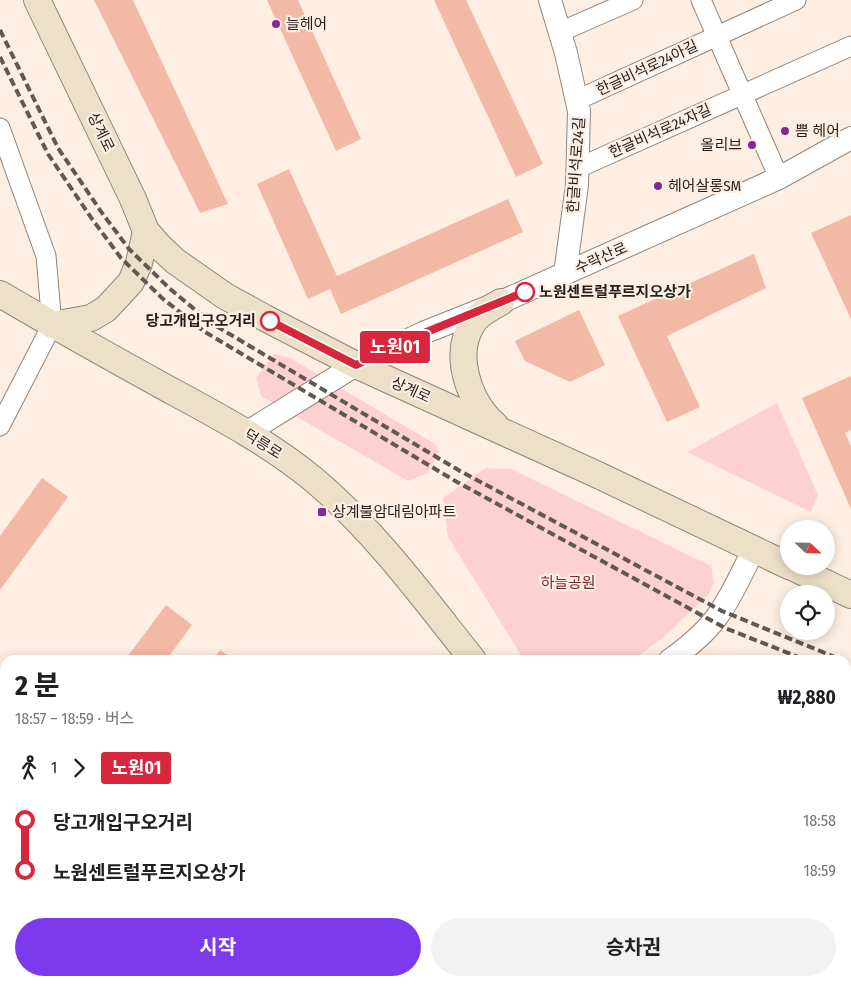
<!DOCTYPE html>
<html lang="ko">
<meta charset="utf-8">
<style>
:root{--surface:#fff;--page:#f2f2f2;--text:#202124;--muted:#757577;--accent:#7c3aed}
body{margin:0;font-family:"Fira Sans Condensed","Noto Sans KR",sans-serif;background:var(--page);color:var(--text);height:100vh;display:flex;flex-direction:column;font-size:19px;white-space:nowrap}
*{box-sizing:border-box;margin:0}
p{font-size:16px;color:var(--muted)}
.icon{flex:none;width:28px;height:28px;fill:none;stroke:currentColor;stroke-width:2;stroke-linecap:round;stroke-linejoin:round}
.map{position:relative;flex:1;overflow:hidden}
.side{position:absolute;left:0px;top:655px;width:851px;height:331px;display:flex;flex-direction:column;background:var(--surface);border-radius:15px 15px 0 0;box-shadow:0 2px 12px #0003}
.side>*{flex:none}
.badge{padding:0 10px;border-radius:4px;font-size:18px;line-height:32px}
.needle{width:32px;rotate:112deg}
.tools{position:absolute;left:780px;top:520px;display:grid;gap:10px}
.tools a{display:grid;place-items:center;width:55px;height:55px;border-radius:50%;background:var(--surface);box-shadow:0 2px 12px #0003;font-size:25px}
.map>.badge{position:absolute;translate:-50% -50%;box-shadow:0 0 0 2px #fff}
.legs{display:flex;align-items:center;gap:8px;height:55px;padding:0 15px;font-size:16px}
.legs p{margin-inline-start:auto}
.summary{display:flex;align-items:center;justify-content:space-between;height:85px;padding:0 15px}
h1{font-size:28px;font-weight:700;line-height:38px}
.primary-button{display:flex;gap:10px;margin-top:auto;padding:10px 15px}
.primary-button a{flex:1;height:58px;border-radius:30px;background:var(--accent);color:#fff;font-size:20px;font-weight:700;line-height:58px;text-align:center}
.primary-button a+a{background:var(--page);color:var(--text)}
ul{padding:0 15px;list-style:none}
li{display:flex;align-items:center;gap:18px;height:50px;font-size:19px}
li i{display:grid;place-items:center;width:8px;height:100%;margin:0 6px;background:currentColor}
li i::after{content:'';width:12px;height:12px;margin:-6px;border:4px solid;border-radius:50%;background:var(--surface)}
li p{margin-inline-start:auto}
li:first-child i{background:linear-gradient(#0000 50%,currentColor 0)}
li:last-child i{background:linear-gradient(currentColor 50%,#0000 0)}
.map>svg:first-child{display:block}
.green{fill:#fed1d1}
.building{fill:#f2b9a7}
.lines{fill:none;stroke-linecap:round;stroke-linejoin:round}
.minor-casing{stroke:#938479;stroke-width:21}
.tertiary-casing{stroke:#938479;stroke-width:24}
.secondary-casing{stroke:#938479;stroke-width:28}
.minor{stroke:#fff;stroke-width:19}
.tertiary{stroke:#fff;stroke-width:22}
.secondary{stroke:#eddfc8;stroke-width:26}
.rail{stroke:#615852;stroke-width:4;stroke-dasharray:8 4;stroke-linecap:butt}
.line-1-casing{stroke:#fff;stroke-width:11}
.line-1{stroke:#d7263d;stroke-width:8}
.poi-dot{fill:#812996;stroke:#ffeee2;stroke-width:2}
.stop-1-dot{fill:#fff;stroke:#d7263d;stroke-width:2.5}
.labels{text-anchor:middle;stroke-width:4.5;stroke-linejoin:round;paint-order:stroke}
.poi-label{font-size:15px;fill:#251f1b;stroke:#ffeee2;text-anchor:start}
.street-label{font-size:15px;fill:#251f1b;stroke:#ffeee2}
.stop-label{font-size:15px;font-weight:bold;fill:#251f1b;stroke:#ffeee2;text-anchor:start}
.park-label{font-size:15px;fill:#732c31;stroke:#ffeee2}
</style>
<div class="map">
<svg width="851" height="986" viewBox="0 0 851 986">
<rect width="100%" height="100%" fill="#ffeee2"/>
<g class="green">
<polygon points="274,354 290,358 435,444 439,451 428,473 408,481 261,396 256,378"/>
<polygon points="777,403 818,495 811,512 687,452"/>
<polygon points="486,468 511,469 711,566 714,583 708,595 665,636 633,660 524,660 448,537 443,498"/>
</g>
<g class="building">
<polygon points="94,0 133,0 228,204 200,213"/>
<polygon points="267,0 298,0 361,139 336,151"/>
<polygon points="434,0 466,0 543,164 516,177"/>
<polygon points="289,169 337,276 508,199 523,232 341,314 330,289 308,299 257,184"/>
<polygon points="851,215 851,319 811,233"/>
<polygon points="754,254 766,288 667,336 700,407 667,422 618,316"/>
<polygon points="579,310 605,365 570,382 525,361 515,341"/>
<polygon points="851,376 851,430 845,433 851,446 851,509 802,398"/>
<polygon points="42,478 68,497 0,590 0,536"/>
<polygon points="166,605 192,625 166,660 125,660"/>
<polygon points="220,650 234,660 213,660"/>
<polygon points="0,747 5,751 5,792 0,789"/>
<polygon points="252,981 301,981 307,986 259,986"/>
<polygon points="585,981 621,981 625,986 588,986"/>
<polygon points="791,981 817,981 811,986 795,986"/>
</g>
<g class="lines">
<defs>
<g id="minor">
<polyline points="701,0 779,178"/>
<polyline points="560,32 633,0"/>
<polyline points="577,100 796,0"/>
<polyline points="0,128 46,256 52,325 0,426"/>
<polyline points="578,168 851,46"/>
<polyline points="0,855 5,859"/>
<polyline points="0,945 5,949"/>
<polyline points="161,981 167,986"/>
</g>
<g id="tertiary">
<polyline points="550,0 566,53 579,111 577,185 565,274"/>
<polyline points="246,433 356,365 423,333 501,302 779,178 851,138"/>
<path d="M 670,660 C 687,648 704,634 716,618 C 732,597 742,572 754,549"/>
</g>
<g id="secondary">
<polyline points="37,0 133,199 146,231 159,246 175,261 225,296 265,318 356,365 598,475 789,566"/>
<path d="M 0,294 C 56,327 112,358 168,389 C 218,416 269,443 313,479 C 375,531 423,597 473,660"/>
<polyline points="52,325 91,318 106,309 131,282 139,263 146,231"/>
<path d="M 495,425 C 469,402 452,354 473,323 C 479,313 491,308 501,302"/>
<polyline points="790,566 851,595"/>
<polyline points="722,981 725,986"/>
</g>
</defs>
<use href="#minor" class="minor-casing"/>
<use href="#tertiary" class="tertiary-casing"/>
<use href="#secondary" class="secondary-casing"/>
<use href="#minor" class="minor"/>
<use href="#tertiary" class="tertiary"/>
<use href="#secondary" class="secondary"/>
<g class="rail">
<polyline points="0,30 58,148 102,213 129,249 169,288 211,323 460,471 722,611 842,660"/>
<polyline points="0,57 48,154 92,219 121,258 162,298 205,332 457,482 725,628 806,660"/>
<polyline points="846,676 851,678"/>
</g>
</g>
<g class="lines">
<defs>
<polyline id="line-1" points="270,321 356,365 424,333 525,292"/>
</defs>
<use href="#line-1" class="line-1-casing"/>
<use href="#line-1" class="line-1"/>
</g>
<g class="poi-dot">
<circle cx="276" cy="24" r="5"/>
<circle cx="785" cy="131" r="5"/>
<circle cx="752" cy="145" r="5"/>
<circle cx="658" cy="186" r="5"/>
<rect x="317" y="507" width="10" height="10" rx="2.5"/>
</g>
<g class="stop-1-dot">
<circle cx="525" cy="292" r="9"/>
<circle cx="270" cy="321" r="9"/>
</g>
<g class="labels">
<g class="poi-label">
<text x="286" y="29">늘헤어</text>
<text x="795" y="136">쁨 헤어</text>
<text x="742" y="150" text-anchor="end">올리브</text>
<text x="668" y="191">헤어살롱SM</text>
<text x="332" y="517">상계불암대림아파트</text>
</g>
<g class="street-label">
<text transform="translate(647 68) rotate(-25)" y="5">한글비석로24아길</text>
<text transform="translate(660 131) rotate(-24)" y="5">한글비석로24자길</text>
<text transform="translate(101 132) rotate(64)" y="5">상계로</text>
<text transform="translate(576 165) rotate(-86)" y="5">한글비석로24길</text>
<text transform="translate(601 258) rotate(-24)" y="5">수락산로</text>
<text transform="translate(411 390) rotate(24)" y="5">상계로</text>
<text transform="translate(263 444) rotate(32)" y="5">덕릉로</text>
</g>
<g class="stop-label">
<text x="539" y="297">노원센트럴푸르지오상가</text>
<text x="256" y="326" text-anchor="end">당고개입구오거리</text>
</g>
<g class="park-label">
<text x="568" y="588">하늘공원</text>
</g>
</g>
</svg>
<div class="tools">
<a><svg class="needle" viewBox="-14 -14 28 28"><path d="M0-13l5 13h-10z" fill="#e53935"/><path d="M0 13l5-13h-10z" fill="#757577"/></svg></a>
<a><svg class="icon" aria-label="locate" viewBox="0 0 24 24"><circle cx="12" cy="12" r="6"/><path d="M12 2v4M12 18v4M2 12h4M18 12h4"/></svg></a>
</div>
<b class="badge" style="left:395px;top:347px;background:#d7263d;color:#fff">노원01</b>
<section class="side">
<div class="summary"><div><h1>2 분</h1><p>18:57 – 18:59 · 버스</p></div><b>₩2,880</b></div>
<div class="legs"><svg class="icon" aria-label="walk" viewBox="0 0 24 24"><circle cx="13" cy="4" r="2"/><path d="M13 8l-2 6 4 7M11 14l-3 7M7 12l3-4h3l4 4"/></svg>1<svg class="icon" aria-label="forward" viewBox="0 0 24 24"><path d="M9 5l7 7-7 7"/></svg><b class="badge" style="background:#d7263d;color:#fff">노원01</b></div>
<ul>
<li><i style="color:#d7263d"></i><b>당고개입구오거리</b><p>18:58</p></li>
<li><i style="color:#d7263d"></i><b>노원센트럴푸르지오상가</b><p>18:59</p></li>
</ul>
<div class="primary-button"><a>시작</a><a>승차권</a></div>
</section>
</div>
